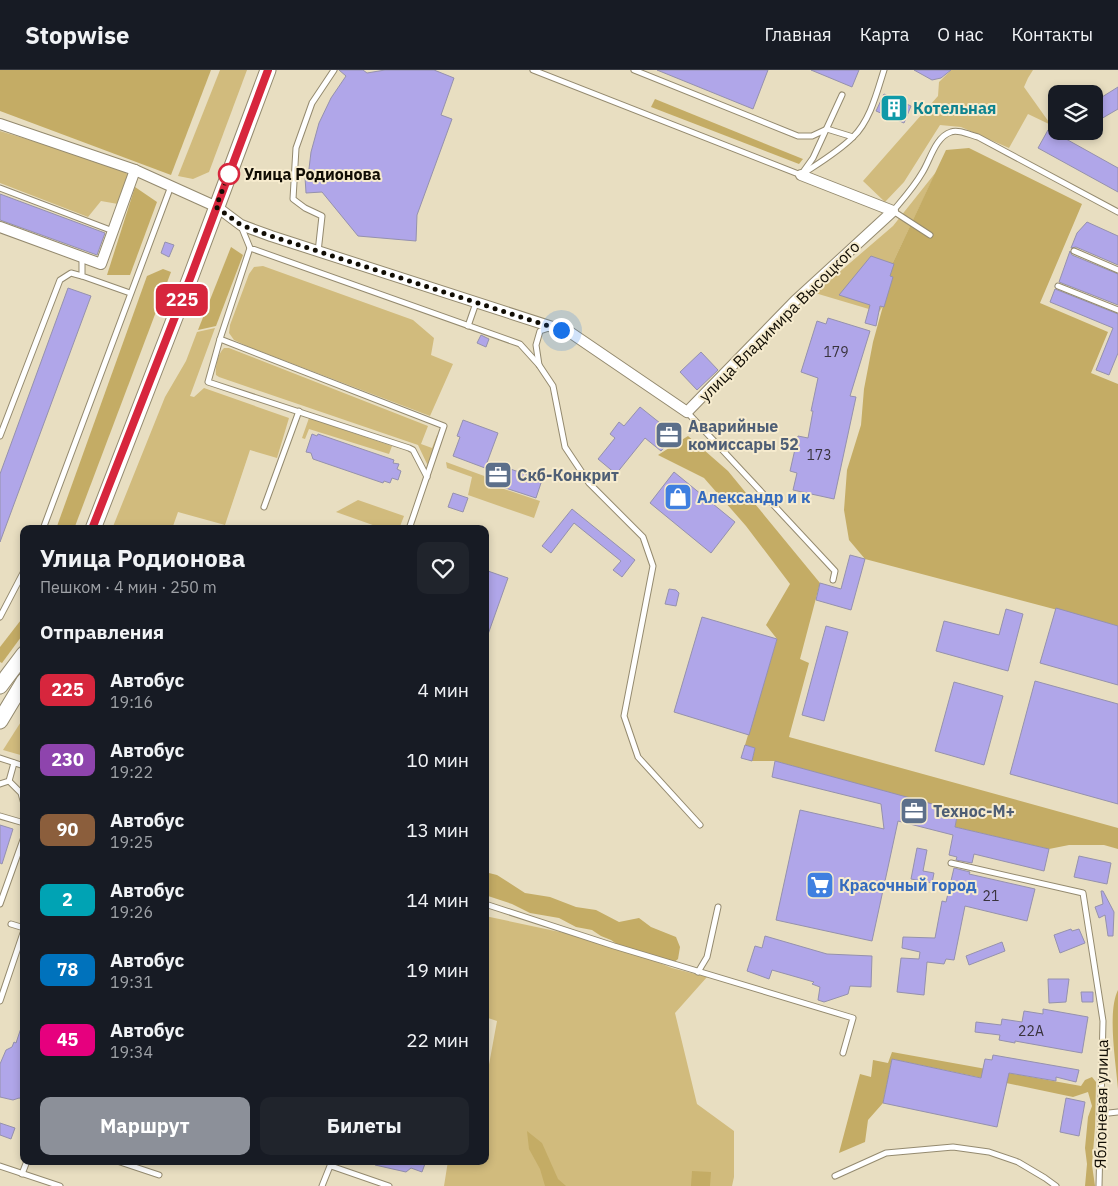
<!DOCTYPE html>
<html lang="ru">
<meta charset="utf-8">
<style>
:root{--surface:#171b24;--page:#20242c;--text:#f1f3f6;--muted:#9ea1a6;--line:#363941;--accent:#8c9099}
body{margin:0;font-family:"IBM Plex Sans",sans-serif;background:var(--page);color:var(--text);height:100vh;display:flex;flex-direction:column;font-size:19px;white-space:nowrap}
*{box-sizing:border-box;margin:0}
p{font-size:16px;color:var(--muted)}
.icon{flex:none;width:28px;height:28px;fill:none;stroke:currentColor;stroke-width:2;stroke-linecap:round;stroke-linejoin:round}
.map{position:relative;flex:1;overflow:hidden}
.side{position:absolute;left:20px;top:455px;width:469px;height:640px;display:flex;flex-direction:column;background:var(--surface);border-radius:10px;box-shadow:0 2px 8px #0003}
.side>*{flex:none}
.badge{padding:0 10px;border-radius:8px;font-size:18px;line-height:32px}
.tools{position:absolute;left:1048px;top:15px;display:grid;gap:10px}
.tools a{display:grid;place-items:center;width:55px;height:55px;border-radius:10px;background:var(--surface);box-shadow:0 2px 8px #0003;font-size:25px}
.you{position:absolute;width:25px;height:25px;margin:-12px;border:4px solid #fff;border-radius:50%;background:#1a73e8;box-shadow:0 0 0 8px #1a73e833}
.map>.badge{position:absolute;translate:-50% -50%;box-shadow:0 0 0 2px #fff}
h2{padding:0 20px;font-size:19px;line-height:45px}
.round{display:grid;place-items:center;flex:none;width:52px;height:52px;border-radius:10px;background:var(--page)}
.head{display:flex;align-items:center;justify-content:space-between;height:85px;padding:0 20px}
h1{font-size:24px;font-weight:700;line-height:38px}
.primary-button{display:flex;gap:10px;margin-top:auto;padding:10px 20px}
.primary-button a{flex:1;height:58px;border-radius:10px;background:var(--accent);color:#fff;font-size:20px;font-weight:700;line-height:58px;text-align:center}
.primary-button a+a{background:var(--page);color:var(--text)}
ul{padding:0;list-style:none}
li{display:flex;align-items:center;gap:15px;height:70px;padding:0 20px}
li div{flex:1}
li b{display:block;font-size:19px}
li em{font-style:normal}
li .badge{min-width:55px;font-weight:700;text-align:center}
header{display:flex;align-items:center;gap:30px;box-sizing:border-box;height:70px;padding:0 25px;background:var(--surface);border-bottom:1px solid var(--line)}
header strong{font-size:24px}
nav{display:flex;gap:28px;margin-inline-start:auto;font-size:18px}
.map>svg:first-child{display:block}
.green{fill:#d1bb7d}
.forest{fill:#c4ac65}
.building{fill:#b0a6e9;stroke:#9591ad}
.lines{fill:none;stroke-linecap:round;stroke-linejoin:round}
.service-casing{stroke:#948a6f;stroke-width:7}
.minor-casing{stroke:#948a6f;stroke-width:12}
.primary-casing{stroke:#948a6f;stroke-width:17}
.service{stroke:#fff;stroke-width:5}
.minor{stroke:#fff;stroke-width:10}
.primary{stroke:#fff;stroke-width:15}
.line-casing{stroke:#fff;stroke-width:11}
.line{stroke:#d7263d;stroke-width:8}
.walk{stroke:#110d04;stroke-width:5;stroke-dasharray:0 9}
.stop-dot{fill:#fff;stroke:#d7263d;stroke-width:2.5}
.labels{text-anchor:middle;stroke-width:4;stroke-linejoin:round;paint-order:stroke}
.number-label{font-size:14px;fill:#39333d}
.culture-label{font-size:16px;font-weight:bold;fill:#0d838f;stroke:#f6ebce;text-anchor:start}
.stop-label{font-size:16px;font-weight:bold;fill:#110d04;stroke:#f6ebce;text-anchor:start}
.street-label{font-size:16px;fill:#110d04;stroke:#f6ebce}
.service-label{font-size:16px;font-weight:bold;fill:#4e5e75;stroke:#f6ebce;text-anchor:start}
.shop-label{font-size:16px;font-weight:bold;fill:#366cbe;stroke:#f6ebce;text-anchor:start}
</style>
<header>
<strong>Stopwise</strong>
<nav><a>Главная</a><a>Карта</a><a>О нас</a><a>Контакты</a></nav>
</header>
<div class="map">
<svg width="1118" height="1116" viewBox="0 0 1118 1116">
<rect width="100%" height="100%" fill="#e8dec1"/>
<g class="green">
<polygon points="220,0 247,0 209,102 193,109 178,106"/>
<polygon points="951,0 1033,0 1028,8 1024,17 1051,55 1028,44 1009,78 961,57 940,55 904,112 885,132 863,111 938,26 939,12"/>
<polygon points="0,61 119,97 128,105 118,134 101,131 88,147 0,113"/>
<polygon points="936,102 887,205 883,236 879,242 815,223 893,156"/>
<polygon points="263,196 413,250 434,268 431,285 453,294 430,346 249,277 234,270 229,263 230,255 249,204 254,197"/>
<polygon points="215,258 190,326 194,327 204,318 289,348 277,388 250,380 225,455 178,442 172,459 112,459 165,327 186,291 197,262"/>
<path d="M 224,278 L 229,278 L 428,356 L 421,374 L 432,378 L 437,365 L 441,367 L 428,396 L 418,375 L 219,307 L 216,305 C 215,297 218,283 224,278 Z"/>
<polygon points="309,348 392,376 389,384 309,359 305,369 302,368"/>
<polygon points="446,392 487,407 486,413 540,431 534,448 468,425 472,407 447,398"/>
<polygon points="358,430 404,446 399,459 384,459 336,442"/>
<polygon points="24,647 24,686 3,680"/>
<polygon points="485,846 607,872 672,898 707,907 675,943 697,1034 734,1061 734,1107 732,1116 444,1116 448,1091 485,1091 485,1000 488,1000 497,951 485,947"/>
</g>
<g class="forest">
<polygon points="0,0 211,0 171,105 0,41"/>
<polygon points="655,29 803,89 799,94 651,37"/>
<polygon points="969,78 1082,134 1040,233 1108,262 1091,303 1118,314 1118,556 865,489 849,470 844,440 847,400 861,355 864,319 873,272 883,236 887,205 946,80"/>
<polygon points="135,117 157,132 130,205 107,205"/>
<polygon points="231,177 243,185 216,256 198,260"/>
<polygon points="163,199 171,202 74,459 56,459 147,206"/>
<polygon points="688,366 728,401 820,513 800,589 809,593 789,667 1118,758 1118,779 1104,775 1069,775 1049,779 955,757 958,742 775,691 752,691 755,678 745,675 777,569 766,555 790,514 746,456 704,408 658,385"/>
<polygon points="24,546 24,563 2,593 0,592 0,577"/>
<polygon points="485,802 497,805 525,823 550,827 576,837 596,840 619,852 639,848 651,857 676,867 680,877 678,889 672,894 630,883 611,870 601,866 592,860 576,857 559,848 530,843 512,834 485,825"/>
<path d="M 1118,920 L 1118,1019 C 1116,993 1107,942 1118,920 Z"/>
<polygon points="892,982 1081,1016 1085,1010 1092,1007 1096,1012 1095,1057 1092,1095 1095,1116 1085,1116 1087,1094 1085,1078 1088,1047 1092,1036 1088,1022 1073,1027 892,989 883,1033 868,1050 865,1072 839,1083 860,1004 871,1007 873,990 888,993"/>
<polygon points="527,1061 542,1073 558,1109 566,1116 545,1116 540,1099 529,1079"/>
<polygon points="692,1101 711,1102 710,1116 691,1116"/>
</g>
<g class="building">
<polygon points="339,0 363,0 367,3 385,0 434,0 454,8 441,45 452,49 417,145 416,171 358,166 322,122 306,123 305,107 308,107 311,82 319,53 331,28 346,6"/>
<polygon points="657,0 768,0 753,39"/>
<polygon points="811,0 859,0 852,17"/>
<polygon points="914,0 951,0 941,8 932,10"/>
<polygon points="1118,17 1118,39 1094,53 1094,32"/>
<polygon points="884,24 911,36 904,53 876,41"/>
<polygon points="1056,55 1056,61 1080,61 1066,69 1118,98 1118,122 1038,78 1048,60"/>
<polygon points="0,124 105,163 97,185 0,150"/>
<polygon points="1087,152 1118,166 1118,195 1076,177 1071,178 1077,163"/>
<polygon points="165,172 174,175 169,187 161,183"/>
<polygon points="1070,181 1072,185 1118,204 1118,235 1059,212"/>
<polygon points="871,186 894,194 890,206 893,207 884,237 880,236 876,256 865,253 870,235 839,225"/>
<polygon points="68,218 91,226 0,472 0,404"/>
<polygon points="1055,219 1118,244 1118,283 1109,305 1096,300 1113,258 1050,232"/>
<polygon points="828,248 870,261 850,326 856,327 834,429 793,420 797,403 790,401 798,366 808,368 813,341 811,341 818,308 801,302 817,251 826,254"/>
<polygon points="481,265 489,269 486,277 477,273"/>
<polygon points="701,282 718,300 697,320 680,302"/>
<polygon points="640,337 675,365 661,381 645,368 616,404 598,389 615,368 610,364 619,352 624,356"/>
<polygon points="463,350 498,363 485,398 453,386 460,367 457,366"/>
<polygon points="312,364 317,366 318,364 394,390 393,393 399,394 397,399 401,401 398,410 392,408 390,413 384,411 383,413 313,389 311,383 306,382"/>
<polygon points="493,393 542,410 536,428 487,412"/>
<polygon points="674,402 735,452 711,483 650,433"/>
<polygon points="453,423 468,428 463,442 448,437"/>
<polygon points="572,439 635,490 622,507 613,500 621,491 574,453 551,483 542,476"/>
<polygon points="850,485 865,489 851,540 816,530 820,513 841,519"/>
<polygon points="485,500 508,508 486,570 485,570"/>
<polygon points="669,519 676,520 679,523 676,536 665,534"/>
<polygon points="1056,538 1118,556 1118,615 1040,593"/>
<polygon points="1006,539 1023,544 1008,601 936,581 944,551 999,565"/>
<polygon points="702,547 777,569 749,665 674,642"/>
<polygon points="826,556 848,562 824,651 802,645"/>
<polygon points="1035,611 1118,634 1118,734 1010,704"/>
<polygon points="954,612 1003,626 984,695 935,681"/>
<polygon points="745,675 755,678 752,691 741,688"/>
<polygon points="775,691 958,741 955,757 1049,779 1044,801 974,784 972,793 956,790 957,787 949,785 953,765 898,751 872,871 776,850 800,740 884,759 881,734 772,707"/>
<polygon points="0,755 13,759 2,794 0,793"/>
<polygon points="917,778 927,780 923,801 934,803 932,813 911,809"/>
<polygon points="1079,786 1111,793 1107,814 1074,807"/>
<polygon points="954,798 970,802 969,804 1035,819 1027,851 965,836 954,890 946,889 944,894 927,892 924,925 897,922 901,888 919,889 920,882 902,878 903,867 935,868 942,831 946,832"/>
<polygon points="1101,821 1103,821 1114,842 1113,866 1108,866 1105,845 1099,848 1095,837 1103,834"/>
<polygon points="1071,859 1072,861 1079,859 1085,873 1060,883 1054,865"/>
<polygon points="765,866 827,884 872,886 871,917 850,916 848,924 824,932 818,930 820,917 812,914 814,912 772,900 769,909 747,901 755,876 762,878"/>
<polygon points="1002,872 1005,881 969,895 966,886"/>
<polygon points="1048,909 1069,909 1066,932 1049,933"/>
<polygon points="1081,922 1093,922 1093,932 1082,932"/>
<polygon points="1043,939 1088,947 1082,983 1015,971 1015,973 999,970 1000,965 975,962 976,952 1001,955 1002,949 1022,952 1024,941 1043,944"/>
<polygon points="22,955 24,955 24,1029 19,1028 13,1030 0,1027 0,994 6,980 12,977 14,972 16,973"/>
<polygon points="993,985 1079,1000 1076,1012 1056,1007 1056,1011 1009,1003 997,1057 883,1033 892,989 981,1008 985,989 992,990"/>
<polygon points="1066,1028 1085,1032 1079,1066 1060,1062"/>
<polygon points="0,1053 15,1058 11,1069 0,1065"/>
<polygon points="375,1091 426,1091 422,1102 411,1098 406,1102 375,1095"/>
</g>
<g class="lines">
<defs>
<g id="service">
<path d="M 533,0 L 801,105 C 819,93 838,82 853,67 C 870,51 877,22 884,0"/>
<polyline points="634,0 798,66 812,66 827,59 853,67"/>
<polyline points="803,102 813,88 842,25"/>
<polyline points="0,118 113,161"/>
<polyline points="241,156 250,178 520,274 539,295 553,316 565,377 589,413 643,467 653,496 624,646 638,687 700,755"/>
<path d="M 930,165 L 893,141 C 903,129 914,117 922,103 C 930,91 935,67 951,62 C 958,59 970,65 978,67 L 1118,142"/>
<polyline points="250,178 220,269 444,356 409,459"/>
<polyline points="1074,181 1118,200"/>
<polyline points="318,182 322,146 305,138 293,129 296,78 312,33 334,0"/>
<polyline points="82,187 82,206 130,223"/>
<polyline points="1058,216 1118,240"/>
<polyline points="468,256 476,233"/>
<polyline points="220,269 208,312 409,378 413,380 427,407"/>
<polyline points="539,295 536,275 540,261 549,258"/>
<polyline points="687,342 835,501 833,510"/>
<polyline points="0,366 60,210 71,203 82,206"/>
<polyline points="264,437 299,341"/>
<polyline points="43,459 171,116"/>
<polyline points="0,547 24,501"/>
<polyline points="0,688 24,696"/>
<polyline points="9,711 21,723 24,734"/>
<polyline points="0,714 9,711 14,693"/>
<polyline points="0,746 24,753"/>
<polyline points="951,793 1083,823 1103,951 1099,1116"/>
<polyline points="0,834 24,767"/>
<polyline points="485,834 614,876 853,948 843,983"/>
<polyline points="11,854 24,858"/>
<polyline points="698,902 707,887 718,837"/>
<polyline points="0,931 24,860"/>
<polyline points="1100,1044 1118,1042"/>
<polyline points="117,1091 159,1105"/>
<polyline points="0,1096 60,1116"/>
<polyline points="331,1096 389,1116"/>
<polyline points="22,1104 27,1091"/>
<polyline points="835,1106 886,1083 953,1077 989,1082 1018,1092 1045,1108 1056,1116"/>
<polyline points="322,1116 332,1091"/>
</g>
<g id="minor">
<polyline points="0,54 135,100 217,137 241,155 271,166 571,263 687,342 795,231 893,141 801,105"/>
<polyline points="0,157 101,194 135,100"/>
</g>
<g id="primary">
<polyline points="93,459 191,206 268,0"/>
<polyline points="0,616 24,584"/>
<polyline points="0,651 24,611"/>
</g>
</defs>
<use href="#service" class="service-casing"/>
<use href="#minor" class="minor-casing"/>
<use href="#primary" class="primary-casing"/>
<use href="#service" class="service"/>
<use href="#minor" class="minor"/>
<use href="#primary" class="primary"/>
</g>
<g class="lines">
<defs>
<polyline id="line" points="92,459 191,206 268,0"/>
</defs>
<use href="#line" class="line-casing"/>
<use href="#line" class="line"/>
<polyline class="walk" points="229,104 230,100 216,137 241,155 271,166 561,260"/>
</g>
<defs>
<symbol id="building-square" viewBox="-11 -11 22 22"><rect x="-9" y="-9" width="18" height="18" rx="4" fill="#0f9aa8" stroke="#f6ebce"/><path d="M-4-6H4V6H1V3H-1V6H-4ZM-2.5-4.3h1.7v1.8h-1.7ZM.8-4.3h1.7v1.8H.8ZM-2.5-1h1.7V.8h-1.7ZM.8-1h1.7V.8H.8Z" fill="#fff"/></symbol>
<symbol id="office-square" viewBox="-11 -11 22 22"><rect x="-9" y="-9" width="18" height="18" rx="4" fill="#5c6f8a" stroke="#f6ebce"/><path d="M-6-3h4V-5.5h4V-3h4V5H-6ZM-1-4.5V-3h2v-1.5ZM-6 0V1H6V0Z" fill="#fff"/></symbol>
<symbol id="shop-square" viewBox="-11 -11 22 22"><rect x="-9" y="-9" width="18" height="18" rx="4" fill="#3f7fe0" stroke="#f6ebce"/><path d="M-5-2.5h2.3a2.7 3.5 0 0 1 5.4 0H5L5.5 6h-11ZM-1.5-2.5h3a1.5 2.3 0 0 0-3 0Z" fill="#fff"/></symbol>
<symbol id="supermarket-square" viewBox="-11 -11 22 22"><rect x="-9" y="-9" width="18" height="18" rx="4" fill="#3f7fe0" stroke="#f6ebce"/><path d="M-6-5.5h2.5l.6 2H6L4.5 2H-2.5L-4.4-4H-6ZM-1.5 3.2a1.3 1.3 0 1 0 .1 0ZM3 3.2a1.3 1.3 0 1 0 .1 0Z" fill="#fff"/></symbol>
</defs>
<g fill-rule="evenodd">
<use href="#building-square" x="878" y="22" width="32" height="32"/>
<use href="#office-square" x="653" y="349" width="32" height="32"/>
<use href="#office-square" x="482" y="389" width="32" height="32"/>
<use href="#shop-square" x="662" y="411" width="32" height="32"/>
<use href="#office-square" x="898" y="725" width="32" height="32"/>
<use href="#supermarket-square" x="804" y="799" width="32" height="32"/>
</g>
<circle class="stop-dot" cx="229" cy="104" r="10"/>
<g class="labels">
<g class="number-label">
<text x="836" y="287">179</text>
<text x="819" y="390">173</text>
<text x="991" y="831">21</text>
<text x="1031" y="966">22А</text>
</g>
<g class="culture-label">
<text x="913" y="44">Котельная</text>
</g>
<g class="stop-label">
<text x="244" y="110">Улица Родионова</text>
</g>
<g class="street-label">
<text transform="translate(779 251) rotate(-45)" y="6">улица Владимира Высоцкого</text>
<text transform="translate(1101 1034) rotate(-89)" y="6">Яблоневая улица</text>
</g>
<g class="service-label">
<text x="688" y="362">Аварийные<tspan x="688" dy="18">комиссары 52</tspan></text>
<text x="517" y="411">Скб-Конкрит</text>
<text x="933" y="747">Технос-М+</text>
</g>
<g class="shop-label">
<text x="697" y="433">Александр и к</text>
<text x="839" y="821">Красочный город</text>
</g>
</g>
</svg>
<div class="tools">
<a><svg class="icon" aria-label="layers" viewBox="0 0 24 24"><path d="M12 4l9 5-9 5-9-5zM3 14l9 5 9-5"/></svg></a>
</div>
<div class="you" style="left:561px;top:260px"></div>
<b class="badge" style="left:182px;top:230px;background:#d7263d;color:#fff">225</b>
<section class="side">
<div class="head"><div><h1>Улица Родионова</h1><p>Пешком · 4 мин · 250 m</p></div><a class="round"><svg class="icon" aria-label="heart" viewBox="0 0 24 24"><path d="M12 20l-8-8c-3-5 5-10 8-4 3-6 11-1 8 4z"/></svg></a></div>
<h2>Отправления</h2>
<ul>
<li><span class="badge" style="background:#d7263d;color:#fff">225</span><div><b>Автобус</b><p>19:16</p></div><em>4 мин</em></li>
<li><span class="badge" style="background:#8e44ad;color:#fff">230</span><div><b>Автобус</b><p>19:22</p></div><em>10 мин</em></li>
<li><span class="badge" style="background:#8b5e3c;color:#fff">90</span><div><b>Автобус</b><p>19:25</p></div><em>13 мин</em></li>
<li><span class="badge" style="background:#00a3b4;color:#fff">2</span><div><b>Автобус</b><p>19:26</p></div><em>14 мин</em></li>
<li><span class="badge" style="background:#0072bc;color:#fff">78</span><div><b>Автобус</b><p>19:31</p></div><em>19 мин</em></li>
<li><span class="badge" style="background:#e6007e;color:#fff">45</span><div><b>Автобус</b><p>19:34</p></div><em>22 мин</em></li>
</ul>
<div class="primary-button"><a>Маршрут</a><a>Билеты</a></div>
</section>
</div>
